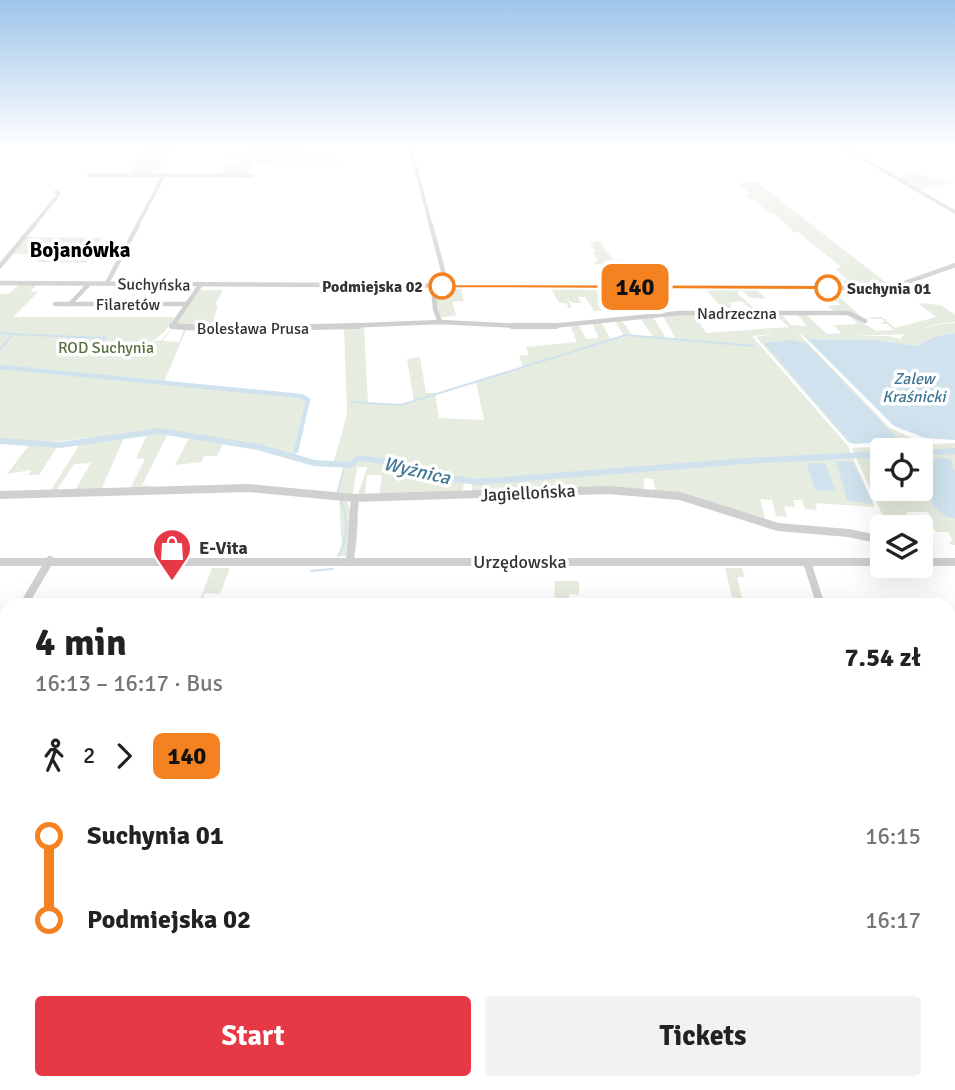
<!DOCTYPE html>
<meta charset="utf-8">
<style>
:root{--surface:#fff;--page:#f2f2f2;--text:#222;--muted:#767676;--accent:#e63946}
body{margin:0;font-family:Signika,sans-serif;background:var(--page);color:var(--text);height:100vh;display:flex;flex-direction:column;font-size:26px;white-space:nowrap}
*{box-sizing:border-box;margin:0}
p{font-size:23px;color:var(--muted)}
.icon{flex:none;width:38px;height:38px;fill:none;stroke:currentColor;stroke-width:2;stroke-linecap:round;stroke-linejoin:round}
.map{position:relative;flex:1;overflow:hidden}
.panel{position:absolute;left:0px;top:598px;width:956px;height:492px;display:flex;flex-direction:column;background:var(--surface);border-radius:21px 21px 0 0;box-shadow:0 7px 28px #0002}
.panel>*{flex:none}
.badge{padding:0 14px;border-radius:10px;font-size:24px;line-height:46px}
.tools{position:absolute;left:870px;top:438px;display:grid;gap:14px}
.tools a{display:grid;place-items:center;width:63px;height:63px;border-radius:7px;background:var(--surface);box-shadow:0 7px 28px #0002;font-size:35px}
.map>.badge{position:absolute;translate:-50% -50%;box-shadow:0 0 0 4px #fff}
.legs{display:flex;align-items:center;gap:10px;height:77px;padding:0 35px;font-size:23px}
.legs p{margin-inline-start:auto}
.overview{display:flex;align-items:center;justify-content:space-between;height:119px;padding:0 35px}
h1{font-size:38px;font-weight:800;line-height:52px}
.action{display:flex;gap:14px;margin-top:auto;padding:14px 35px}
.action a{flex:1;height:80px;border-radius:7px;background:var(--accent);color:#fff;font-size:28px;font-weight:800;line-height:80px;text-align:center}
.action a+a{background:var(--page);color:var(--text)}
ul{padding:0 35px;list-style:none}
li{display:flex;align-items:center;gap:24px;height:84px;font-size:26px}
li i{display:grid;place-items:center;width:10px;height:100%;margin:0 9px;background:currentColor}
li i::after{content:'';width:18px;height:18px;margin:-9px;border:5px solid;border-radius:50%;background:var(--surface)}
li p{margin-inline-start:auto}
li:first-child i{background:linear-gradient(#0000 50%,currentColor 0)}
li:last-child i{background:linear-gradient(currentColor 50%,#0000 0)}
.map>svg:first-child{display:block}
.green{fill:#e6ecdf}
.water{fill:#cfe2ee}
.lines{fill:none;stroke-linecap:round;stroke-linejoin:round}
.stream-far1{stroke:#cfe2ee;stroke-width:2}
.stream{stroke:#cfe2ee;stroke-width:2.5}
.canal{stroke:#cfe2ee;stroke-width:4.5}
.river{fill:#cfe2ee;fill-rule:evenodd}
.minor-far5{stroke:#d0d0d0;stroke-width:3.5}
.minor-far4{stroke:#d0d0d0;stroke-width:4.5}
.minor-far3{stroke:#d0d0d0;stroke-width:6}
.minor-far2{stroke:#d0d0d0;stroke-width:8}
.minor-far1{stroke:#d0d0d0;stroke-width:10}
.minor{stroke:#d0d0d0;stroke-width:12}
.line-1{fill:#f58220;stroke:#fff;stroke-width:2}
.stop-1-dot{fill:#fff;stroke:#f58220;stroke-width:3.5}
.labels{text-anchor:middle;stroke-width:7;stroke-linejoin:round;paint-order:stroke}
.far-street-label{font-size:16px;fill:#333;stroke:#fff}
.far-stop-label{font-size:16px;font-weight:bold;fill:#333;stroke:#fff;text-anchor:end}
.far-park-label{font-size:16px;fill:#56703f;stroke:#fff}
.far-water-label{font-size:16px;font-style:italic;fill:#3f7597;stroke:#fff}
.street-label{font-size:18px;fill:#333;stroke:#fff}
.poi-label{font-size:18px;font-weight:bold;fill:#333;stroke:#fff;text-anchor:start}
.water-label{font-size:19px;font-style:italic;fill:#3f7597;stroke:#fff}
.far-district-label{font-size:21px;font-weight:bold;fill:#000;stroke:#fff}
</style>
<div class="map">
<svg width="955" height="1090" viewBox="0 0 955 1090">
<rect width="100%" height="100%" fill="#fff"/>
<g class="green">
<polygon points="142,146 175,146 167,155 153,158 164,159 164,161 156,175 128,175 147,147"/>
<polygon points="254,146 300,146 299,153 318,152 318,159 338,158 338,166 274,166 274,163 253,163 249,173 244,175 222,174 225,164 238,162 236,158 227,158 229,151 250,155"/>
<polygon points="915,173 955,182 922,189 922,192 896,177"/>
<polygon points="757,182 889,285 847,286 843,281 848,280 835,269 841,267 798,232 791,232 793,230 773,213 763,211 766,209 746,196 749,193 738,183"/>
<polygon points="25,237 103,238 95,245 106,246 101,252 121,252 83,254 82,258 89,260 86,263 35,262 54,254 11,254"/>
<polygon points="599,241 613,260 621,259 631,271 610,272 604,264 596,264 594,262 599,261 593,253 596,252 590,242"/>
<polygon points="20,284 38,284 30,291 38,292 13,317 175,317 164,332 152,342 162,340 172,327 163,341 179,342 184,330 176,329 182,327 174,324 203,285 200,290 223,290 215,305 218,305 212,326 188,327 186,324 183,327 191,328 186,330 164,382 301,396 308,400 295,456 258,445 160,430 61,441 17,443 0,441 0,294 8,294"/>
<polygon points="465,287 461,289 464,301 452,302 456,315 439,318 434,294 445,293 449,288"/>
<polygon points="551,288 596,288 608,310 594,311 585,297 578,297 581,303 573,303 568,300 572,308 569,308 566,303 559,303"/>
<polygon points="705,289 756,289 766,299 749,297 743,291 739,291 737,293 758,312 753,312 742,301 729,303 735,312 726,312"/>
<path d="M 820,289 L 831,290 L 863,318 L 882,317 L 895,328 L 936,317 L 918,303 L 941,305 L 955,315 L 955,322 L 940,323 L 908,334 L 852,336 L 888,336 L 901,339 L 903,335 L 940,324 L 955,323 L 955,333 L 935,337 L 916,346 L 876,340 L 807,339 L 797,332 L 890,428 L 912,438 L 933,442 L 902,443 L 901,439 L 899,443 L 849,443 L 756,337 L 773,334 L 752,336 L 848,446 L 851,453 L 843,454 L 852,456 L 875,507 L 815,503 L 817,510 L 805,509 L 802,500 L 793,500 L 795,507 L 784,506 L 787,517 L 776,516 L 772,500 L 760,499 L 766,523 L 656,493 L 653,479 L 644,478 L 644,492 L 472,495 L 472,483 L 464,482 L 462,495 L 379,496 L 382,475 L 367,475 L 365,494 L 358,495 L 367,467 L 357,467 L 353,494 L 338,493 L 345,466 L 333,465 L 347,414 L 344,328 L 364,327 L 368,403 L 401,405 L 414,402 L 407,359 L 420,357 L 426,393 L 435,393 L 439,418 L 484,420 L 476,382 L 523,367 L 519,356 L 529,355 L 526,347 L 577,342 L 570,326 L 578,324 L 586,339 L 599,338 L 592,323 L 601,322 L 611,340 L 624,336 L 615,321 L 622,321 L 633,336 L 654,338 L 641,319 L 653,317 L 666,338 L 676,339 L 663,316 L 693,313 L 706,333 L 789,327 L 774,314 L 782,315 L 791,325 L 807,326 L 797,314 L 807,315 L 827,334 L 841,333 L 834,325 L 858,324 L 848,314 L 876,331 L 894,330 L 887,324 L 880,324 L 884,322 L 882,319 C 868,320 838,316 827,306 L 841,305 Z"/>
<polygon points="159,432 168,433 142,485 154,486 130,489 145,459 136,458 148,433"/>
<polygon points="125,436 101,490 74,492 91,463 74,464 55,493 49,493 82,441"/>
<polygon points="190,436 224,442 217,456 204,456 202,462 175,465"/>
<polygon points="955,443 955,450 882,450 880,453 877,450 878,453 854,453 852,448"/>
<polygon points="30,444 64,445 57,447 39,475 28,475 31,470 7,474"/>
<polygon points="955,451 955,545 951,545 949,542 953,541 948,532 936,532 932,526 924,526 919,518 931,518 928,512 906,512 913,527 888,527 855,456 882,454 882,488 920,488 921,453"/>
<polygon points="339,498 347,500 351,512 348,556 336,556 342,549"/>
<polygon points="212,568 230,568 220,594 205,593 203,599 217,600 215,605 198,605"/>
<polygon points="725,568 742,568 745,577 737,577 744,605 734,605"/>
<polygon points="555,581 579,581 579,595 569,594 569,605 554,605"/>
<polygon points="7,781 7,895 0,900 0,794"/>
</g>
<g class="water">
<polygon points="955,333 955,440 925,438 894,426 807,339 876,340 916,346 935,337"/>
<polygon points="793,340 807,344 897,438 897,441 854,444 849,442 764,343"/>
<path d="M 944,458 L 951,460 L 955,472 L 955,518 C 931,518 920,480 921,459 Z"/>
<polygon points="836,461 853,462 873,504 847,500"/>
<polygon points="825,463 836,491 815,490 807,464"/>
</g>
<g class="lines">
<g class="stream-far1">
<polyline points="0,333 13,334 0,349"/>
<polyline points="14,334 27,335"/>
<polyline points="31,335 105,338 101,345 118,345"/>
<polyline points="351,402 401,405 626,335 754,346"/>
<polyline points="337,494 345,465"/>
<polyline points="355,549 357,520"/>
<path d="M 338,556 C 349,537 348,520 341,500"/>
<polyline points="311,571 332,569"/>
</g>
<g class="stream">
<polyline points="948,870 955,871"/>
<polyline points="948,887 955,887"/>
<polyline points="0,936 7,937"/>
<polyline points="0,954 7,953"/>
</g>
<polyline class="canal" points="0,367 301,396 308,400 296,451"/>
<g class="river">
<polygon points="160,428 258,444 315,460 349,462 358,455 399,460 429,472 477,479 745,458 882,451 882,457 745,464 477,485 427,478 397,466 360,461 351,468 314,466 257,450 160,434 60,448 0,444 0,438 60,442"/>
<polygon points="955,448 955,454 920,455 920,450 918,450"/>
</g>
<g class="minor-far5">
<polyline points="410,146 431,226"/>
<polyline points="841,146 955,212"/>
<polyline points="88,175 252,176"/>
<polyline points="33,226 59,194 56,192"/>
<polyline points="137,226 164,175"/>
</g>
<g class="minor-far4">
<polyline points="431,225 447,286"/>
<polyline points="0,266 34,225"/>
<polyline points="0,283 876,288 899,285 955,265"/>
<polyline points="107,283 138,225"/>
<polyline points="433,286 435,309 440,322"/>
<polyline points="55,304 185,304"/>
<polyline points="70,304 89,284"/>
<polyline points="190,327 172,326 201,284"/>
<polyline points="318,327 440,322 542,327 680,313 848,313 865,321"/>
</g>
<g class="minor-far3">
<polyline points="172,326 213,329 358,326"/>
<polyline points="512,326 556,326"/>
</g>
<g class="minor-far2">
<polyline points="0,495 248,488 355,498 608,490 680,496 778,527 848,533 882,540"/>
<polyline points="0,562 882,562"/>
<polyline points="350,562 355,498"/>
<polyline points="807,562 821,606"/>
<polyline points="920,562 955,562"/>
<polyline points="23,606 50,560"/>
</g>
<g class="minor-far1">
<polyline points="0,635 7,634"/>
<polyline points="948,677 955,680"/>
</g>
<g class="minor">
<polyline points="948,878 955,879"/>
<polyline points="0,946 7,946"/>
</g>
</g>
<linearGradient id="sky" x2="0" y2="1"><stop stop-color="#9ec6ea"/><stop offset="0.49" stop-color="#fff"/><stop offset="1" stop-color="#fff" stop-opacity="0"/></linearGradient>
<rect width="955" height="299" fill="url(#sky)"/>
<polygon class="line-1" points="442,284 828,285 833,288 828,290 439,288"/>
<defs>
<symbol id="shop-pin" viewBox="-11 -11 22 30"><path d="M0 17L-7.5 6A9.5 9.5 0 1 1 7.5 6Z" fill="#e63946" stroke="#fff"/><path d="M-5-2.5h2.3a2.7 3.5 0 0 1 5.4 0H5L5.5 6h-11ZM-1.5-2.5h3a1.5 2.3 0 0 0-3 0Z" fill="#fff"/></symbol>
</defs>
<g fill-rule="evenodd">
<use href="#shop-pin" x="150" y="526" width="44" height="60"/>
</g>
<g class="stop-1-dot">
<circle cx="442" cy="286" r="12"/>
<circle cx="828" cy="288" r="12"/>
</g>
<g class="labels">
<g class="far-street-label">
<text transform="translate(154 284) rotate(1)" y="6">Suchyńska</text>
<text x="128" y="310">Filaretów</text>
<text x="737" y="319">Nadrzeczna</text>
<text x="253" y="334">Bolesława Prusa</text>
</g>
<g class="far-stop-label">
<text x="423" y="292">Podmiejska 02</text>
<text x="847" y="294" text-anchor="start">Suchynia 01</text>
</g>
<g class="far-park-label">
<text x="106" y="353">ROD Suchynia</text>
</g>
<g class="far-water-label">
<text x="914" y="384">Zalew<tspan x="914" dy="18">Kraśnicki</tspan></text>
</g>
<g class="street-label">
<text transform="translate(528 493) rotate(-3)" y="6">Jagiellońska</text>
<text x="520" y="568">Urzędowska</text>
</g>
<g class="poi-label">
<text x="199" y="554">E-Vita</text>
</g>
<g class="water-label">
<text transform="translate(417 470) rotate(13)" y="7">Wyżnica</text>
</g>
<g class="far-district-label">
<text x="80" y="257">Bojanówka</text>
</g>
</g>
</svg>
<div class="tools">
<a><svg class="icon" aria-label="locate" viewBox="0 0 24 24"><circle cx="12" cy="12" r="6"/><path d="M12 2v4M12 18v4M2 12h4M18 12h4"/></svg></a>
<a><svg class="icon" aria-label="layers" viewBox="0 0 24 24"><path d="M12 4l9 5-9 5-9-5zM3 14l9 5 9-5"/></svg></a>
</div>
<b class="badge" style="left:635px;top:287px;background:#f58220;color:#111">140</b>
<section class="panel">
<div class="overview"><div><h1>4 min</h1><p>16:13 – 16:17 · Bus</p></div><b>7.54 zł</b></div>
<div class="legs"><svg class="icon" aria-label="walk" viewBox="0 0 24 24"><circle cx="13" cy="4" r="2"/><path d="M13 8l-2 6 4 7M11 14l-3 7M7 12l3-4h3l4 4"/></svg>2<svg class="icon" aria-label="forward" viewBox="0 0 24 24"><path d="M9 5l7 7-7 7"/></svg><b class="badge" style="background:#f58220;color:#111">140</b></div>
<ul>
<li><i style="color:#f58220"></i><b>Suchynia 01</b><p>16:15</p></li>
<li><i style="color:#f58220"></i><b>Podmiejska 02</b><p>16:17</p></li>
</ul>
<div class="action"><a>Start</a><a>Tickets</a></div>
</section>
</div>
